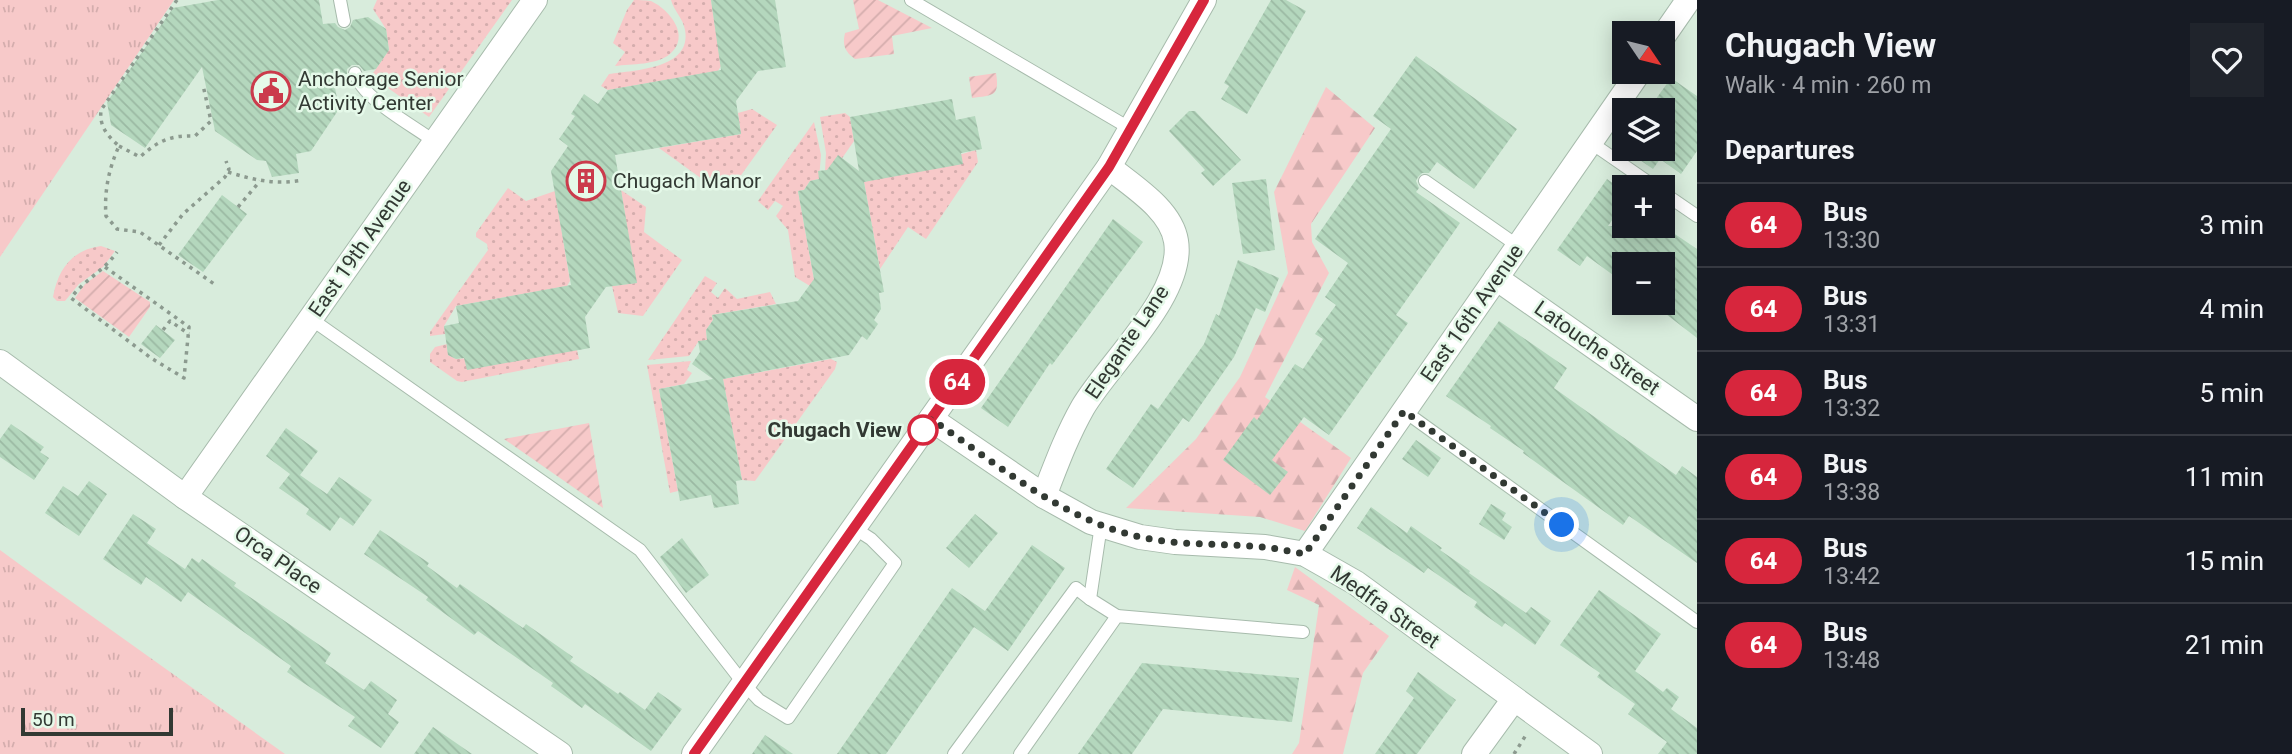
<!DOCTYPE html>
<meta charset="utf-8">
<style>
:root{--surface:#171b24;--page:#20242c;--text:#f1f3f6;--muted:#9ea1a6;--line:#363941}
body{margin:0;font-family:Roboto,sans-serif;background:var(--page);color:var(--text);height:100vh;display:flex;flex-direction:column;font-size:26px;white-space:nowrap}
*{box-sizing:border-box;margin:0}
p{font-size:23px;color:var(--muted)}
.icon{flex:none;width:38px;height:38px;fill:none;stroke:currentColor;stroke-width:2;stroke-linecap:round;stroke-linejoin:round}
.map{position:relative;flex:1;overflow:hidden}
.sheet{display:flex;flex-direction:column;background:var(--surface);width:595px}
.sheet>*{flex:none}
.badge{padding:0 14px;border-radius:23px;font-size:24px;line-height:46px}
.needle{width:46px;rotate:125deg}
.tools{position:absolute;left:1612px;top:21px;display:grid;gap:14px}
.tools a{display:grid;place-items:center;width:63px;height:63px;border-radius:0px;background:var(--surface);box-shadow:0 4px 18px #0003;font-size:35px}
.scale{position:absolute;left:21px;bottom:18px;width:152px;box-sizing:border-box;padding-left:7px;border:4px solid #323933;border-top:0;font-size:19px;line-height:24px;white-space:nowrap;color:#323933;-webkit-text-stroke:5px #e5f9e9;paint-order:stroke}
.you{position:absolute;width:35px;height:35px;margin:-18px;border:5px solid #fff;border-radius:50%;background:#1a73e8;box-shadow:0 0 0 10px #1a73e833}
.map>.badge{position:absolute;translate:-50% -50%;box-shadow:0 0 0 4px #fff}
h2{padding:0 28px;font-size:26px;line-height:63px}
.round{display:grid;place-items:center;flex:none;width:74px;height:74px;border-radius:0px;background:var(--page)}
.headline{display:flex;align-items:center;justify-content:space-between;height:119px;padding:0 28px}
h1{font-size:33px;font-weight:700;line-height:52px}
ul{padding:0;list-style:none}
li{display:flex;align-items:center;gap:21px;height:84px;padding:0 28px;border-top:2px solid var(--line)}
li div{flex:1}
li b{display:block;font-size:26px}
li em{font-style:normal}
li .badge{min-width:77px;font-weight:700;text-align:center}
main{display:flex;flex:1;min-height:0}
.map>svg:first-child{display:block}
.grass{fill:url(#grass-dots)}
.forest{fill:url(#forest-firs)}
.park{fill:url(#park-tufts)}
.garden{fill:url(#garden-furrows)}
.building{fill:url(#building-back-hatch)}
.lines{fill:none;stroke-linecap:round;stroke-linejoin:round}
.service-casing{stroke:#a7bbac;stroke-width:14}
.minor-casing{stroke:#a7bbac;stroke-width:26}
.path{stroke:#8c9a8f;stroke-width:3.5;stroke-dasharray:3.5 5;stroke-linecap:butt}
.service{stroke:#fff;stroke-width:12}
.minor{stroke:#fff;stroke-width:24}
.line-casing{stroke:#fff;stroke-width:16}
.line{stroke:#d7263d;stroke-width:10}
.walk{stroke:#323933;stroke-width:7;stroke-dasharray:0 12.6}
.stop-dot{fill:#fff;stroke:#d7263d;stroke-width:3.5}
.labels{text-anchor:middle;stroke-width:5;stroke-linejoin:round;paint-order:stroke}
.poi-label{font-size:21px;fill:#323933;stroke:#e5f9e9;text-anchor:start}
.street-label{font-size:21px;fill:#323933;stroke:#e5f9e9}
.stop-label{font-size:21px;font-weight:bold;fill:#323933;stroke:#e5f9e9;text-anchor:end}
</style>
<main>
<div class="map">
<svg width="1697" height="754" viewBox="0 0 1697 754">
<defs>
<pattern id="grass-dots" width="8" height="8" patternUnits="userSpaceOnUse" patternTransform="scale(1.75)"><rect width="8" height="8" fill="#f7c9c9"/><path d="M2 2h.1M6 6h.1" fill="none" stroke="#d4adad" stroke-width="1.8" stroke-linecap="round"/></pattern>
<pattern id="forest-firs" width="22" height="20" patternUnits="userSpaceOnUse" patternTransform="scale(1.75)"><rect width="22" height="20" fill="#f7c9c9"/><path d="M5 1l3.5 6h-7zM16 11l3.5 6h-7z" fill="#d4adad"/></pattern>
<pattern id="park-tufts" width="24" height="20" patternUnits="userSpaceOnUse" patternTransform="scale(1.75)"><rect width="24" height="20" fill="#f7c9c9"/><path d="M3 7l-1-3M5 7V3M7 7l1-3M15 17l-1-3M17 17v-4M19 17l1-3" fill="none" stroke="#d4adad"/></pattern>
<pattern id="garden-furrows" width="10" height="10" patternUnits="userSpaceOnUse" patternTransform="scale(1.75)"><rect width="10" height="10" fill="#f7c9c9"/><path d="M-1 1l2-2M0 10L10 0M9 11l2-2" fill="none" stroke="#d4adad"/></pattern>
<pattern id="building-back-hatch" width="6" height="6" patternUnits="userSpaceOnUse" patternTransform="scale(1.75)"><rect width="6" height="6" fill="#b4d7bd"/><path d="M-1 5l2 2M0 0l6 6M5-1l2 2" fill="none" stroke="#9bb9a3"/></pattern>
</defs>
<rect width="100%" height="100%" fill="#d8ecdc"/>
<g class="grass">
<polygon points="377,0 512,0 429,117 371,76 389,50 386,29 373,9"/>
<path d="M 634,0 C 639,0 646,0 651,1 C 670,10 691,36 670,54 C 657,65 632,64 615,66 L 625,52 L 613,43 L 627,10 Z"/>
<path d="M 671,0 L 711,0 L 721,66 L 718,71 L 608,90 L 601,86 L 609,74 C 635,70 692,69 685,30 C 683,18 674,11 671,0 Z"/>
<polygon points="752,109 777,125 734,185 716,173 709,184 659,148 741,134 738,113"/>
<polygon points="845,113 850,117 854,141 829,177 825,171 826,153 820,117"/>
<polygon points="814,122 821,155 819,179 810,181 804,190 798,191 815,285 810,286 795,277 788,230 776,216 783,206 775,201 768,210 758,201"/>
<polygon points="976,150 978,162 926,239 908,227 880,269 864,182"/>
<polygon points="508,188 526,201 555,191 570,281 567,286 456,306 444,326 445,334 430,336 430,332 488,250 487,244 476,237 476,233"/>
<polygon points="621,190 646,207 644,232 682,260 643,316 618,313 612,286 636,283"/>
<path d="M 101,246 L 115,251 L 103,267 L 79,284 L 65,301 L 57,301 L 53,297 C 58,269 72,250 101,246 Z"/>
<polygon points="705,276 717,283 711,292 718,298 725,288 737,299 770,292 776,304 712,315 713,320 706,330 707,340 698,342 689,356 648,360"/>
<polygon points="447,344 448,355 456,359 577,350 579,359 462,382 457,381 430,362 430,354 435,347"/>
<polygon points="831,359 837,362 835,369 755,481 742,480 723,379"/>
<polygon points="691,361 687,370 692,373 684,384 659,389 678,491 670,493 647,365"/>
</g>
<g class="forest">
<polygon points="1326,87 1375,128 1311,224 1312,242 1329,273 1265,397 1351,458 1305,531 1260,517 1126,508 1196,439 1240,377 1288,273 1274,192"/>
<polygon points="1295,567 1389,636 1363,673 1343,754 1292,754 1299,743 1319,605 1287,590"/>
</g>
<g class="park">
<polygon points="0,0 174,0 0,257"/>
<polygon points="0,550 37,577 285,754 0,754"/>
</g>
<g class="garden">
<path d="M 853,0 L 878,0 L 932,28 L 892,36 L 894,54 L 855,59 C 845,52 842,45 845,33 L 859,29 Z"/>
<path d="M 996,73 C 1000,97 993,95 972,98 L 969,77 Z"/>
<polygon points="103,271 150,302 150,307 129,337 75,298 85,284"/>
<polygon points="589,423 603,508 504,439"/>
</g>
<g class="building">
<polygon points="218,0 319,0 323,24 335,23 338,27 345,30 350,27 353,20 368,17 386,29 389,50 376,69 364,71 359,65 352,65 347,69 347,74 333,77 339,109 311,151 296,154 299,173 272,177 266,161 257,160 215,131 202,67 145,148 111,125 107,102 173,8"/>
<polygon points="711,0 775,0 786,67 758,71 736,101 741,134 615,155 637,283 606,287 585,317 590,348 467,370 464,358 456,359 448,355 444,326 459,323 456,306 571,285 551,171 568,146 559,139 575,116 571,114 584,94 598,104 608,90 721,70"/>
<polygon points="1271,0 1286,0 1306,11 1247,114 1221,99 1229,86 1224,83"/>
<polygon points="1416,56 1517,129 1474,189 1437,162 1429,173 1422,173 1418,177 1416,181 1419,188 1416,192 1460,223 1396,315 1408,323 1329,435 1304,417 1272,460 1288,472 1270,495 1223,460 1254,417 1257,420 1295,364 1303,369 1323,339 1315,334 1336,305 1325,297 1348,263 1315,239 1391,129 1373,116"/>
<polygon points="1671,78 1697,96 1697,151 1681,174 1660,159 1653,169 1624,149 1662,149 1662,110 1648,110"/>
<polygon points="952,99 956,120 975,116 982,149 961,153 963,164 864,182 884,292 879,293 881,309 874,320 878,324 867,340 862,336 849,355 723,379 742,480 736,481 739,504 714,508 711,495 680,501 659,389 713,379 692,364 700,352 698,341 707,340 706,330 713,320 712,315 798,301 814,279 798,191 804,190 810,181 819,179 818,171 827,170 838,155 859,171 850,117"/>
<polygon points="1189,111 1195,111 1241,160 1213,186 1201,173 1205,170 1169,131"/>
<polygon points="1266,179 1275,250 1243,254 1232,183"/>
<polygon points="1607,179 1624,191 1624,203 1608,226 1663,226 1697,249 1697,338 1662,311 1662,264 1624,264 1624,283 1587,256 1580,266 1557,250"/>
<polygon points="222,195 247,214 203,272 178,255"/>
<polygon points="1113,219 1143,242 1052,365 1050,363 1008,427 981,408"/>
<polygon points="1238,260 1279,278 1265,312 1256,308 1234,357 1189,422 1183,418 1133,488 1106,469 1151,404 1158,409 1204,344 1216,314 1219,316"/>
<polygon points="1499,321 1567,368 1554,388 1676,475 1682,466 1697,477 1697,563 1629,516 1623,525 1523,453 1524,451 1490,428 1491,426 1446,396"/>
<polygon points="156,325 175,340 160,358 141,344"/>
<polygon points="11,424 44,447 40,452 49,458 34,480 0,457 0,439"/>
<polygon points="286,428 318,451 300,475 327,494 339,477 372,500 353,526 340,517 330,531 306,514 309,509 279,488 290,474 266,456"/>
<polygon points="1416,440 1441,458 1428,477 1402,459"/>
<polygon points="89,481 107,494 79,536 45,513 63,486 78,496"/>
<polygon points="1491,504 1506,513 1502,520 1512,527 1504,540 1479,524"/>
<polygon points="1371,507 1407,533 1411,526 1442,548 1440,550 1470,571 1469,573 1526,613 1531,607 1551,621 1535,645 1505,623 1502,627 1474,607 1477,602 1428,568 1424,573 1357,528"/>
<polygon points="133,514 156,529 147,543 185,569 192,558 199,563 202,559 236,583 234,586 331,653 325,663 364,690 371,681 397,700 388,714 399,722 381,748 348,726 355,717 287,672 291,666 188,592 181,602 146,577 141,585 103,559"/>
<polygon points="975,514 998,533 969,568 946,548"/>
<polygon points="380,530 429,563 427,566 457,588 460,584 523,628 526,624 573,657 570,661 618,694 620,692 645,710 658,692 682,709 651,751 585,704 582,708 551,686 553,683 478,631 474,635 426,600 428,597 364,554"/>
<polygon points="682,538 709,575 686,593 660,557"/>
<polygon points="1032,545 1065,568 1008,651 974,627 886,754 837,754 952,588 985,611"/>
<polygon points="1599,590 1661,634 1635,671 1663,692 1667,688 1679,697 1671,709 1697,728 1697,754 1658,754 1667,742 1628,714 1635,704 1597,677 1600,673 1560,645"/>
<polygon points="1142,663 1299,678 1292,722 1163,709 1132,754 1078,754"/>
<polygon points="1418,672 1456,700 1417,754 1375,754 1414,698 1406,691"/>
<polygon points="433,727 472,754 414,754"/>
<polygon points="765,735 793,754 752,754"/>
</g>
<g class="lines">
<defs>
<g id="service">
<polyline points="340,0 344,21"/>
<polyline points="911,0 1131,129"/>
<path d="M 355,73 C 363,100 413,125 435,142"/>
<polyline points="1590,142 1655,187"/>
<polyline points="1425,181 1518,246"/>
<polyline points="1662,192 1697,216"/>
<polyline points="311,319 640,550 744,684 759,700 788,718 895,563 871,539 854,528"/>
<polyline points="1404,411 1697,622"/>
<polyline points="1101,525 1090,599 1117,616"/>
<polyline points="954,754 1076,588 1090,599"/>
<polyline points="1020,754 1117,616 1303,632"/>
</g>
<g id="minor">
<polyline points="1662,38 1687,2"/>
<polyline points="1496,278 1697,419"/>
<polyline points="0,362 185,497 560,754"/>
<polyline points="931,419 1044,496 1091,522 1140,537 1175,542 1265,547 1305,554 1356,583 1590,754"/>
<path d="M 1044,496 C 1056,465 1067,435 1083,407 C 1109,363 1185,294 1176,241 C 1171,209 1132,186 1109,167"/>
<polyline points="185,497 535,0"/>
<polyline points="1305,554 1639,72"/>
<polyline points="694,754 1109,167 1204,0"/>
<polyline points="1474,754 1514,699"/>
</g>
</defs>
<use href="#service" class="service-casing"/>
<use href="#minor" class="minor-casing"/>
<g class="path">
<path d="M 177,0 L 101,110 C 99,127 108,136 119,146 C 109,168 104,191 106,216 L 117,229 L 140,232 L 217,286"/>
<path d="M 119,146 L 140,157 C 158,141 170,135 195,136 L 211,121 L 203,85"/>
<path d="M 228,172 C 254,180 275,185 303,180"/>
<polyline points="238,207 260,181"/>
<polyline points="159,245 183,214 225,177 229,169 226,161"/>
<path d="M 105,267 L 189,327 L 184,378 L 151,358 L 71,298 C 84,280 104,271 117,252"/>
<polyline points="163,330 170,321 189,334"/>
<polyline points="1514,754 1526,735"/>
</g>
<use href="#service" class="service"/>
<use href="#minor" class="minor"/>
</g>
<g class="lines">
<defs>
<polyline id="line" points="694,754 1109,167 1204,0"/>
</defs>
<use href="#line" class="line-casing"/>
<use href="#line" class="line"/>
<path class="walk" d="M 923,430 L 931,419 C 996,463 1062,520 1140,537 C 1180,546 1222,543 1263,547 C 1277,548 1291,552 1305,554 L 1404,411 L 1562,525"/>
</g>
<defs>
<symbol id="civic-ring" viewBox="-11 -11 22 22"><circle r="9.5" fill="#e5f9e9" stroke="#cb3b4c" stroke-width="1.5"/><path d="M-.6-6.5H3V-4.5H.6V-3L4-1V1h2V6H-6V1h2V-1L-.6-3ZM-1.2 2.5V6h2.4V2.5Z" fill="#cb3b4c"/></symbol>
<symbol id="building-ring" viewBox="-11 -11 22 22"><circle r="9.5" fill="#e5f9e9" stroke="#cb3b4c" stroke-width="1.5"/><path d="M-4-6H4V6H1V3H-1V6H-4ZM-2.5-4.3h1.7v1.8h-1.7ZM.8-4.3h1.7v1.8H.8ZM-2.5-1h1.7V.8h-1.7ZM.8-1h1.7V.8H.8Z" fill="#cb3b4c"/></symbol>
</defs>
<g fill-rule="evenodd">
<use href="#civic-ring" x="249" y="69" width="44" height="44"/>
<use href="#building-ring" x="564" y="159" width="44" height="44"/>
</g>
<circle class="stop-dot" cx="923" cy="430" r="14"/>
<g class="labels">
<g class="poi-label">
<text x="298" y="86">Anchorage Senior<tspan x="298" dy="24">Activity Center</tspan></text>
<text x="613" y="188">Chugach Manor</text>
</g>
<g class="street-label">
<text transform="translate(360 248) rotate(-55)" y="7">East 19th Avenue</text>
<text transform="translate(1472 313) rotate(-55)" y="7">East 16th Avenue</text>
<text transform="translate(1127 342) rotate(-56)" y="7">Elegante Lane</text>
<text transform="translate(1597 348) rotate(35)" y="7">Latouche Street</text>
<text transform="translate(278 560) rotate(35)" y="7">Orca Place</text>
<text transform="translate(1385 607) rotate(35)" y="7">Medfra Street</text>
</g>
<g class="stop-label">
<text x="902" y="437">Chugach View</text>
</g>
</g>
</svg>
<div class="tools">
<a><svg class="needle" viewBox="-14 -14 28 28"><path d="M0-13l5 13h-10z" fill="#e53935"/><path d="M0 13l5-13h-10z" fill="#9ea1a6"/></svg></a>
<a><svg class="icon" aria-label="layers" viewBox="0 0 24 24"><path d="M12 4l9 5-9 5-9-5zM3 14l9 5 9-5"/></svg></a>
<a>+</a>
<a>−</a>
</div>
<div class="scale">50 m</div>
<div class="you" style="left:1562px;top:525px"></div>
<b class="badge" style="left:957px;top:382px;background:#d7263d;color:#fff">64</b>
</div>
<section class="sheet">
<div class="headline"><div><h1>Chugach View</h1><p>Walk · 4 min · 260 m</p></div><a class="round"><svg class="icon" aria-label="heart" viewBox="0 0 24 24"><path d="M12 20l-8-8c-3-5 5-10 8-4 3-6 11-1 8 4z"/></svg></a></div>
<h2>Departures</h2>
<ul>
<li><span class="badge" style="background:#d7263d;color:#fff">64</span><div><b>Bus</b><p>13:30</p></div><em>3 min</em></li>
<li><span class="badge" style="background:#d7263d;color:#fff">64</span><div><b>Bus</b><p>13:31</p></div><em>4 min</em></li>
<li><span class="badge" style="background:#d7263d;color:#fff">64</span><div><b>Bus</b><p>13:32</p></div><em>5 min</em></li>
<li><span class="badge" style="background:#d7263d;color:#fff">64</span><div><b>Bus</b><p>13:38</p></div><em>11 min</em></li>
<li><span class="badge" style="background:#d7263d;color:#fff">64</span><div><b>Bus</b><p>13:42</p></div><em>15 min</em></li>
<li><span class="badge" style="background:#d7263d;color:#fff">64</span><div><b>Bus</b><p>13:48</p></div><em>21 min</em></li>
</ul>
</section>
</main>
